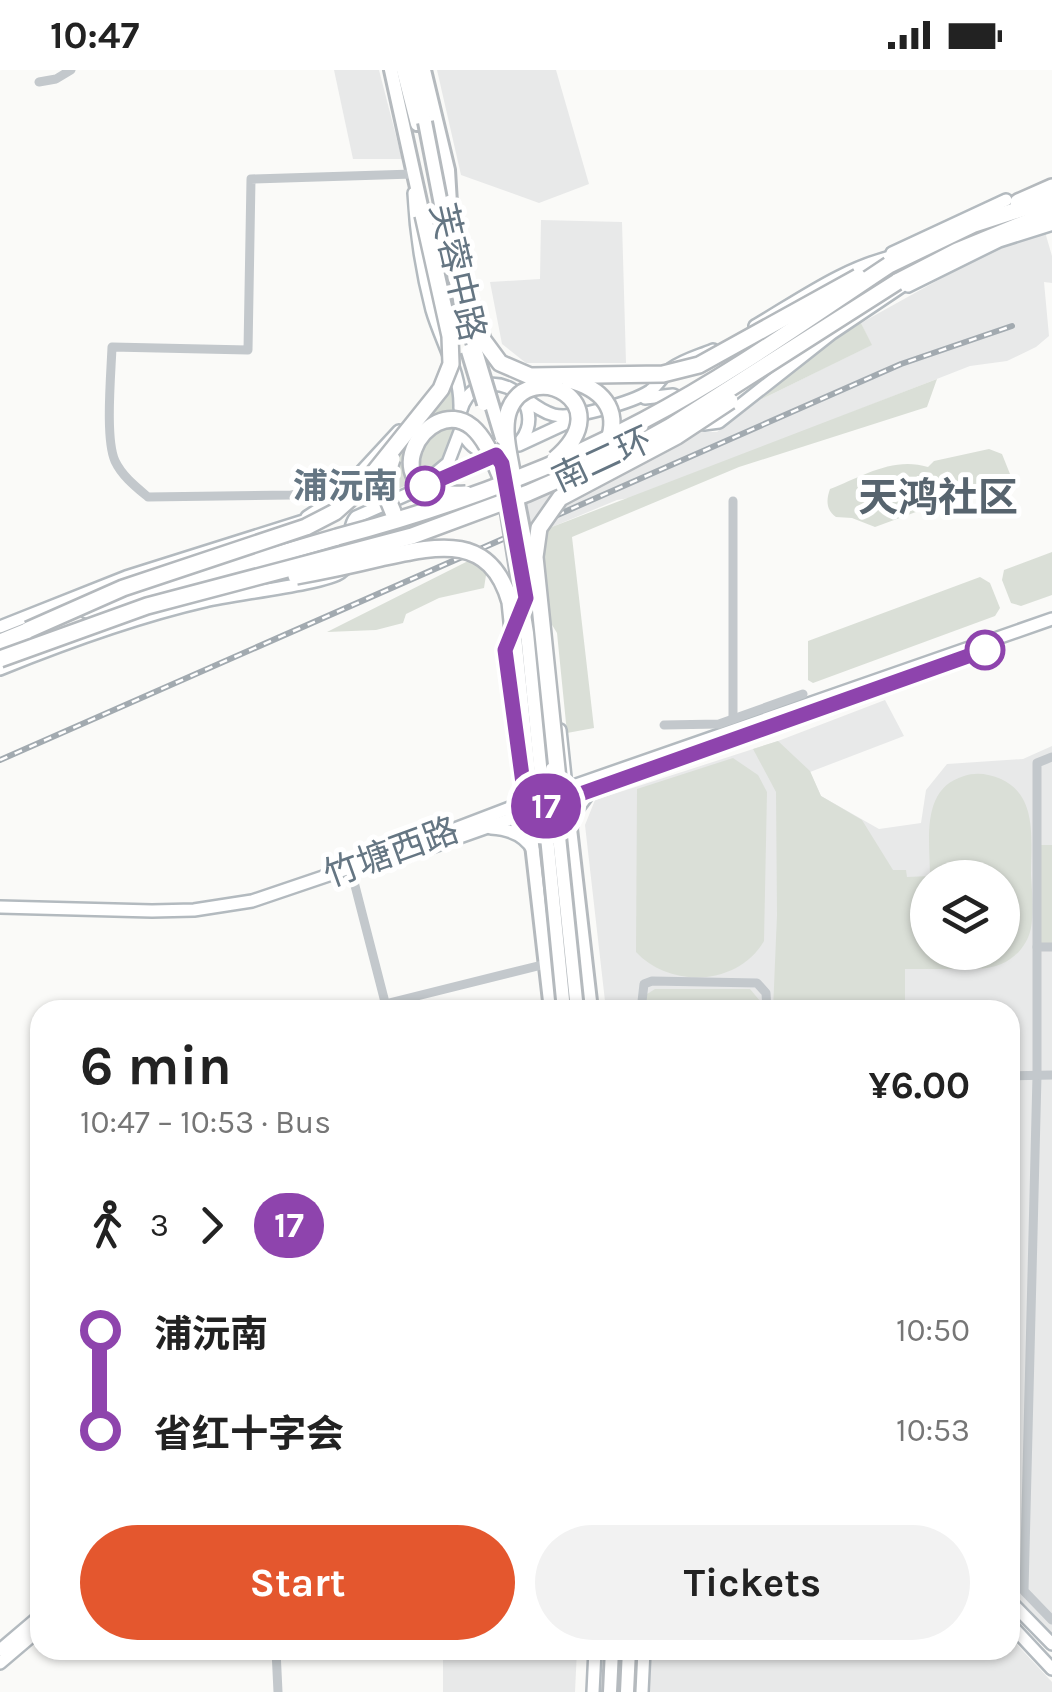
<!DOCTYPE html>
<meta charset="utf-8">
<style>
:root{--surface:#fff;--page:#f2f2f2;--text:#222;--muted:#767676;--accent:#e4572e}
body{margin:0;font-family:Karla,"Noto Sans SC",sans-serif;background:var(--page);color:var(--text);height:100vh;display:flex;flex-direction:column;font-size:38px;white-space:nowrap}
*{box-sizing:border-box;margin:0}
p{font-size:32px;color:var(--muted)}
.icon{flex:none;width:55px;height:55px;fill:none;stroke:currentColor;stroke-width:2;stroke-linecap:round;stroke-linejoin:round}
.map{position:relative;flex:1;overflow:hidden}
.sheet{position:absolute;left:30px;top:930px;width:990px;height:660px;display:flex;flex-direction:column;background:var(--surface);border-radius:30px;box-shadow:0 2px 8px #0004}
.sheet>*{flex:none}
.badge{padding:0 20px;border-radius:32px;font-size:35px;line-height:65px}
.tools{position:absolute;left:910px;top:790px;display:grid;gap:20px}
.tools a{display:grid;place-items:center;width:110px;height:110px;border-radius:50%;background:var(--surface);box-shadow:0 2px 8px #0004;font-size:50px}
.map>.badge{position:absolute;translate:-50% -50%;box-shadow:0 0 0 5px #fff}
.legs{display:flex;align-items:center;gap:15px;height:110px;padding:0 50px;font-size:32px}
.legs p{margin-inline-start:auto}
.overview{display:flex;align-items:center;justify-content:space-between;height:170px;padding:0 50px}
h1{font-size:55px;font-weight:700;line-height:75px}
.button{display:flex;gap:20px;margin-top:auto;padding:20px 50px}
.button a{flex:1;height:115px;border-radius:60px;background:var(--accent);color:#fff;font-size:40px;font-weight:700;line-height:115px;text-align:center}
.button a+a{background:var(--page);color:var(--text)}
ul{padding:0 50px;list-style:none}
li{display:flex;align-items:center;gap:35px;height:100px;font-size:38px}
li i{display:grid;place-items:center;width:15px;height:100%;margin:0 12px;background:currentColor}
li i::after{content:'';width:25px;height:25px;margin:-12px;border:8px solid;border-radius:50%;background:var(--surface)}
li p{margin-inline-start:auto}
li:first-child i{background:linear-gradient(#0000 50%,currentColor 0)}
li:last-child i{background:linear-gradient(currentColor 50%,#0000 0)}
.status{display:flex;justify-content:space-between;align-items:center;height:70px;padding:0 50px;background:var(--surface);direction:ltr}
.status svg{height:28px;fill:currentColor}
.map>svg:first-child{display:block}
.built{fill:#e8e9e9;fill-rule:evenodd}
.green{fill:#dadfd7;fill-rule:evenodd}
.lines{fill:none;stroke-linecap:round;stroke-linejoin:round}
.secondary-casing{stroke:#b3babf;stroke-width:16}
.primary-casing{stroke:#b5babe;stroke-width:18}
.highway-casing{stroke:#b4b9bd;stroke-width:20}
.street{stroke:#c3c8cc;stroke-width:9}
.secondary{stroke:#fff;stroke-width:11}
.primary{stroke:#fff;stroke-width:12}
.highway{stroke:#fff;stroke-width:15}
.rail-casing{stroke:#a2aab0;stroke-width:6}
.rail{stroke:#fff;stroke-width:2.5;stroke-dasharray:8;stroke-linecap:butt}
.primary-bridge-casing{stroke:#b5babe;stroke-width:18;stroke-linecap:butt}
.highway-bridge-casing{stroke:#b4b9bd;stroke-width:20;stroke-linecap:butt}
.primary-bridge{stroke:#fff;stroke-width:12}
.highway-bridge{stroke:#fff;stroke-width:15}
.line-1-casing{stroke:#fff;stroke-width:22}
.line-1{stroke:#8e44ad;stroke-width:15}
.stop-1-dot{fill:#fff;stroke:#8e44ad;stroke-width:5}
.labels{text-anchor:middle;stroke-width:10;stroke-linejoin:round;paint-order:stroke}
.street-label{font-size:35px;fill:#657683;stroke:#fff}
.stop-label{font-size:35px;font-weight:bold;fill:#657683;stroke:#fff;text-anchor:end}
.quarter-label{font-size:40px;font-weight:bold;fill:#57646e;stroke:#fff}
</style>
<div class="status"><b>10:47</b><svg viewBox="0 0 49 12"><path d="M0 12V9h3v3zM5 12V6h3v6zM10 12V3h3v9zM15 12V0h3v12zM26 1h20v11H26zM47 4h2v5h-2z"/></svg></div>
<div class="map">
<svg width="1052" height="1622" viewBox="0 0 1052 1622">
<rect width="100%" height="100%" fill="#fafaf8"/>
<g class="built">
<polygon points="334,0 379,0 402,89 353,89"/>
<polygon points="437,0 556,0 589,114 539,133 461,105"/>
<polygon points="541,150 622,152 626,293 526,293 502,274 490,212 540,209"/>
<polygon points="1045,162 1052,186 1052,213 1044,212 1049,266 1036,277 1007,291 970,296 636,427 617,430 528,467 520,428 699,362 717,362 760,330 871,275 861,253 983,185"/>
<path d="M 885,630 L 904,666 L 810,702 L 821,726 L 879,759 L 921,753 L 926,720 L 947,694 L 1023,689 L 1052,676 L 1052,1563 L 1010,1519 L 1010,940 L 606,940 L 585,755 L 595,730 L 778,671 ZM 928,808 L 1002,808 L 1002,882 L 928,882 Z"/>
<polygon points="1010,1567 1052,1612 1052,1622 649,1622 651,1580 1010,1580"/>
<polygon points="443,1580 577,1580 575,1622 443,1622"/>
</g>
<g class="green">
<polygon points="861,253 872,275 760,330 822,278"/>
<polygon points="937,309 927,337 739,397 572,467 594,658 567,663 557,563 546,545 540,474 544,460"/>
<path d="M 454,312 C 471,397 422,413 353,434 Z"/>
<path d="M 989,379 L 1002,384 L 1010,404 L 1006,409 L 875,457 L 852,448 L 836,447 C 826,440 826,430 830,419 C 861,407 893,386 928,397 L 934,391 Z"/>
<polygon points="1052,482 1052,525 1021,536 1011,533 1002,510 1004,500"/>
<polygon points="472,489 487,499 484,518 439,528 406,544 403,553 376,560 327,562"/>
<polygon points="980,507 990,513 1000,538 995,546 813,613 808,610 808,571"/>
<path d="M 778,671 L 810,701 L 821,726 L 862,750 L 893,800 L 906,800 L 907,807 L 930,806 C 930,771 920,719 964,706 C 976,702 989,704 1001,709 C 1038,726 1031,770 1031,805 C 1032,822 1034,841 1031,858 C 1024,891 988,907 959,894 L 958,899 L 905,899 L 905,940 L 773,940 L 777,845 L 776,722 L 753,679 ZM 928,808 L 1002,808 L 1002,882 L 928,882 Z"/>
<path d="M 733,688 L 758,705 L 767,722 L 764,871 C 738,916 670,919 636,882 L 637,719 Z"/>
<rect x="1040" y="775" width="12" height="98"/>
<polygon points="655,919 750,919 760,931 760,940 644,940 644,926"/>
</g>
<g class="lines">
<defs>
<g id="secondary">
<path d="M 414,123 C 416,162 422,202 432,240 C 442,274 461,302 460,338"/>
<polyline points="892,183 1006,130"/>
<polyline points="908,216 999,171 1050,155"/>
<path d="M 755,256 C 801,229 846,196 899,185"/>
<polyline points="645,328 673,325 685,331"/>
<path d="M 523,329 C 548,374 484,406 463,363 C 454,344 465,320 486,315 C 514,309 529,339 554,345 C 573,350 633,332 650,321 C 658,315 663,305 671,299 C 683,290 699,286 713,280"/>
<polyline points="698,350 704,354 719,352 832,263 911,210"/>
<polyline points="519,375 575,349"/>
<polyline points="430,408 448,393 461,359"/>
<polyline points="307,447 338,427 399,361"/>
<polyline points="525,486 532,539 541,554"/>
<polyline points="533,544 551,710"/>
<polyline points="0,557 126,507 313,448"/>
<polyline points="512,559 505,580 516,664"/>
<path d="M 0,599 C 67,572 135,547 205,531 C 232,524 325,514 341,502 C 363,487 342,464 356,447 L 496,385"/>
<polyline points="560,660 567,726"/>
<polyline points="556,722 1052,549"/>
<path d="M 491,758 C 508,759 524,764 533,780"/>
<polyline points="571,758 575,742 590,722"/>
<polyline points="386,793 803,646"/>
<polyline points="0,837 152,841 194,840 252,831 379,788 533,729"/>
<polyline points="1010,1531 1052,1574"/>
<polyline points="1010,1554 1052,1599"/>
<polyline points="0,1580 40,1546"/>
<polyline points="0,1593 40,1559"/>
<polyline points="593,1622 595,1580"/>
<polyline points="642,1622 644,1580"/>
</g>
<g id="primary">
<polyline points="391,0 423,145"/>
<polyline points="403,0 417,54"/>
<polyline points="414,0 425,52"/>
<polyline points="424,0 448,100 450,133"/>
<polyline points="528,708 530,757 551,940"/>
<polyline points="558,709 569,750 591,940"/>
<polyline points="610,1622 612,1580"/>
<polyline points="627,1622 629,1580"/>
</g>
<g id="highway">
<polyline points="1018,132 1052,117"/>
<polyline points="889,195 974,154 1052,129"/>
<polyline points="897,212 957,181 1052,142"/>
<polyline points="87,540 337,467"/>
<polyline points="0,572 37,557"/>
</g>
</defs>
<use href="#secondary" class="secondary-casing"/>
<use href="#primary" class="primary-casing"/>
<use href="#highway" class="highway-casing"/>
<g class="street">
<polyline points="39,12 56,9 71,0"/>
<path d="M 338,427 L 330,419 L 291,425 L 148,427 C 136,417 122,406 115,391 C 105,369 111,304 112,277 L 248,280 L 251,109 L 413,104"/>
<polyline points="733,649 733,431"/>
<polyline points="664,655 719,654 803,624"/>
<polyline points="1052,687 1037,693 1037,1006 1024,1521 1052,1550"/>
<polyline points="352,804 387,940"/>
<polyline points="1037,877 1052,877"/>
<polyline points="385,934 546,894"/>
<polyline points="641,940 644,914 652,911 757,913 766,923 767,940"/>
<polyline points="1010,1006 1052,1005"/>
<polyline points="276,1580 278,1622"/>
</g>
<use href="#secondary" class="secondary"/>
<use href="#primary" class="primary"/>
<use href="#highway" class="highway"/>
<defs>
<polyline id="rail" points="0,690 901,294 1012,256"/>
</defs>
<use href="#rail" class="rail-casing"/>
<use href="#rail" class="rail"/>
<defs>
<g id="primary-bridge">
<polyline points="425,52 458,222 502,368"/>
<polyline points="468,281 484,334"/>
<polyline points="512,402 530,495"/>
<polyline points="505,426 527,563 564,940"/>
<polyline points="552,699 577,940"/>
</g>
<g id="highway-bridge">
<polyline points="450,133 467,221 483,270 500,293 530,306 663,304 699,295 858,207"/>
<path d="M 569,310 C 600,318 621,338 608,372"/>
<polyline points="392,389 383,418 393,442"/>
<path d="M 512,402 C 509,383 502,359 509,340 C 530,287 622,332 555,389"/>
<path d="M 466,424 C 365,431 426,320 472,357 C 486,369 493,389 500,405"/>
<path d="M 337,467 C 443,439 547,402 644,350 C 730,305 809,248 889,195"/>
<path d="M 296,506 C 324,501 352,495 381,488 C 436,476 490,462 510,532 L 528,708"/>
<polyline points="28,560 123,518 306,457 335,442 360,420 441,319 451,294 450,266 423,145"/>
<polyline points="0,589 147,536 412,466 528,423 635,376 671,356 897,212"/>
<polyline points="558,709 535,487 539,458 560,428 677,366 730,331"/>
</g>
</defs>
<use href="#primary-bridge" class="primary-bridge-casing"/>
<use href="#highway-bridge" class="highway-bridge-casing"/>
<use href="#primary-bridge" class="primary-bridge"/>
<use href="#highway-bridge" class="highway-bridge"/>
</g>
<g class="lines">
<defs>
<polyline id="line-1" points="425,416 496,385 502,394 526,528 505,580 527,743 985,580"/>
</defs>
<use href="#line-1" class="line-1-casing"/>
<use href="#line-1" class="line-1"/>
</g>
<g class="stop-1-dot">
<circle cx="425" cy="416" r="18"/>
<circle cx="985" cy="580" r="18"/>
</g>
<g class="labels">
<g class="street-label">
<text transform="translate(458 202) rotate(77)" y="12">芙蓉中路</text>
<text transform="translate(602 389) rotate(-25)" y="12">南二环</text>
<text transform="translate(391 782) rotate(-20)" y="12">竹塘西路</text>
</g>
<g class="stop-label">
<text x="398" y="428">浦沅南</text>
</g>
<g class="quarter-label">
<text x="938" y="441">天鸿社区</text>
</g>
</g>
</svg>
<div class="tools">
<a><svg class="icon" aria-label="layers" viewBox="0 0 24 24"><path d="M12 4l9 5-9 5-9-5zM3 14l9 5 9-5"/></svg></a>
</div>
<b class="badge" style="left:546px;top:736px;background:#8e44ad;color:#fff">17</b>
<section class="sheet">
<div class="overview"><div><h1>6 min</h1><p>10:47 – 10:53 · Bus</p></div><b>¥6.00</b></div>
<div class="legs"><svg class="icon" aria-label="walk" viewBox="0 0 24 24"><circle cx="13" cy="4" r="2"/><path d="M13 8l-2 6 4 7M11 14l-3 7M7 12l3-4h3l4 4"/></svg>3<svg class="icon" aria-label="forward" viewBox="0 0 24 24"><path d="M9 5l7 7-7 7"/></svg><b class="badge" style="background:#8e44ad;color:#fff">17</b></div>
<ul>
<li><i style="color:#8e44ad"></i><b>浦沅南</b><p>10:50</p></li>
<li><i style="color:#8e44ad"></i><b>省红十字会</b><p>10:53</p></li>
</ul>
<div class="button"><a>Start</a><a>Tickets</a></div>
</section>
</div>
